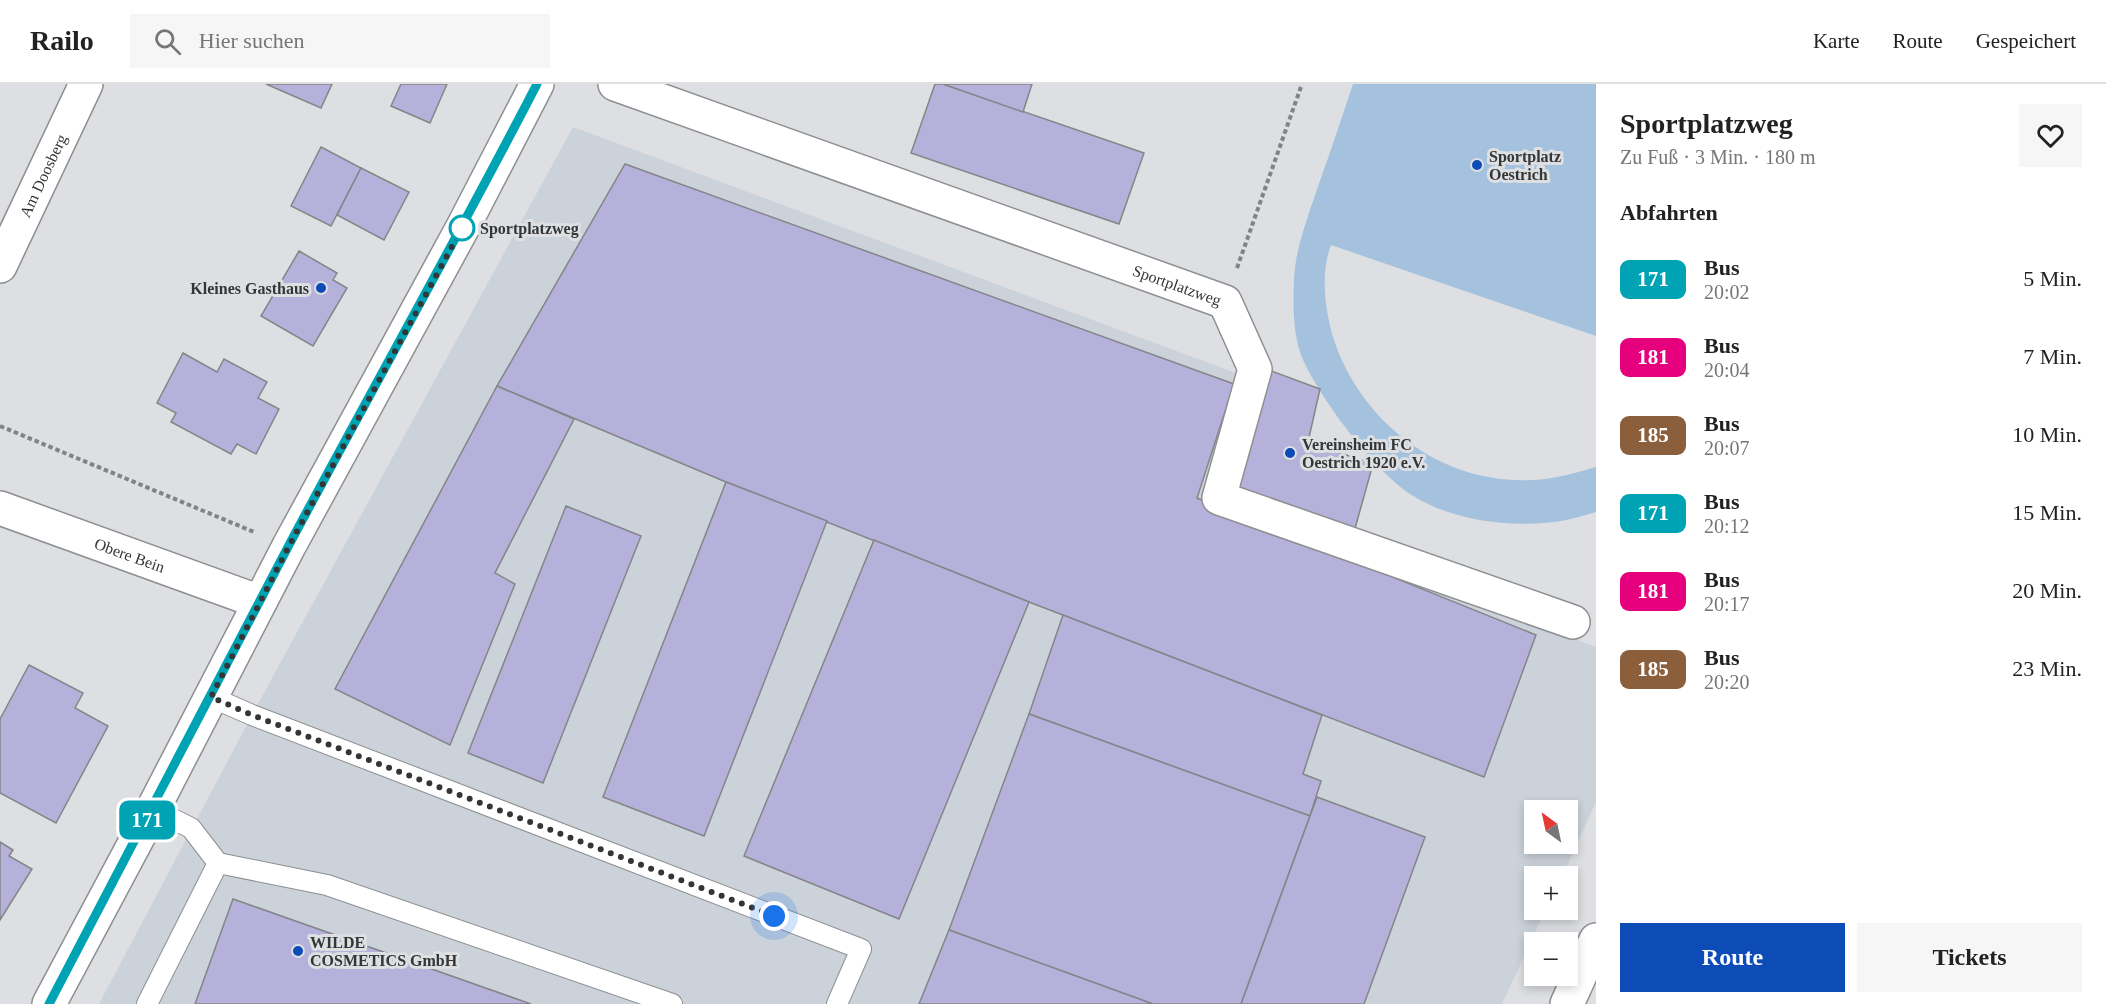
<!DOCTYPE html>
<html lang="de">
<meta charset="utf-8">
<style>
:root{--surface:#fff;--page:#f6f6f6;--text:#222;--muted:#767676;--line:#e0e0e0;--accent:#0d4cb7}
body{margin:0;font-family:Georgia,serif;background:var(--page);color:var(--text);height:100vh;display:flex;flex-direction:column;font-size:22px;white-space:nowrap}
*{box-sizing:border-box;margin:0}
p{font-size:20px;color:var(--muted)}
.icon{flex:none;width:33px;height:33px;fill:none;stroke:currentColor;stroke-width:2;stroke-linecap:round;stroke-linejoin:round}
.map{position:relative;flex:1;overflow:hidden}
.side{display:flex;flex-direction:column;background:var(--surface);width:510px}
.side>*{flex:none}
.badge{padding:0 12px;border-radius:9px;font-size:21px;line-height:39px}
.needle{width:39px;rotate:327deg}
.controls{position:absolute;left:1524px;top:716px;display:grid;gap:12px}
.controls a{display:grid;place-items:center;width:54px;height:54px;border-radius:0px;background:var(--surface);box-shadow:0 3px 9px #0003;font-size:30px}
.you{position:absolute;width:30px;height:30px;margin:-15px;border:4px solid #fff;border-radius:50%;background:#1a73e8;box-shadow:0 0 0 9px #1a73e833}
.map>.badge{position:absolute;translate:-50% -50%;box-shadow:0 0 0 3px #fff}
h2{padding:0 24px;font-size:22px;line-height:54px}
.round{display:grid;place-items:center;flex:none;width:63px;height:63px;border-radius:0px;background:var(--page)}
.overview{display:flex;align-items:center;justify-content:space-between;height:102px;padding:0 24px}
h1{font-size:28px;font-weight:800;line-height:45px}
.cta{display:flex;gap:12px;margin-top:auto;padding:12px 24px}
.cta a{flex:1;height:69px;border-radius:0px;background:var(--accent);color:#fff;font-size:24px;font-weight:800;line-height:69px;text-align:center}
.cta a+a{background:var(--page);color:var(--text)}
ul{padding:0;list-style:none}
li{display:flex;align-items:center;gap:18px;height:78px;padding:0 24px}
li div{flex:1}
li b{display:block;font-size:22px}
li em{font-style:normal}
li .badge{min-width:66px;font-weight:700;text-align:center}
header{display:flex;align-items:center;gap:36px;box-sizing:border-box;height:84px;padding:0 30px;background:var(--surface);border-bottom:2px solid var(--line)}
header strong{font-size:28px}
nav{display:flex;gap:33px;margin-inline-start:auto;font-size:21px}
.search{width:420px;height:54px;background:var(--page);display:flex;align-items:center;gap:15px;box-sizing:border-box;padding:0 21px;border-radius:0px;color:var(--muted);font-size:22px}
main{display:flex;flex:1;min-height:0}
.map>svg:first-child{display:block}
.built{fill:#cbd2da;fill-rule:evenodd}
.green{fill:#a4c2dd}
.building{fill:#b5b1db;stroke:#858588;stroke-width:1.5}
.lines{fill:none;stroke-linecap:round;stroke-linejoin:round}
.lane-casing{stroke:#8d8f91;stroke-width:22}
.street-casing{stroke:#8d8f91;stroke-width:36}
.secondary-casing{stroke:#8d8f91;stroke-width:36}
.primary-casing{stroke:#8d8f91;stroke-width:36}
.path{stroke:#818384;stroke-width:4;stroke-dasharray:4.5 3;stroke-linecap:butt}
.lane{stroke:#fff;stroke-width:20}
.street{stroke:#fff;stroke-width:33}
.secondary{stroke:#fff;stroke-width:33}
.primary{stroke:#fff;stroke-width:33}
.line-casing{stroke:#fff;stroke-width:14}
.line{stroke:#00a3b4;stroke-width:9}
.walk{stroke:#343535;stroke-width:6;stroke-dasharray:0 10.8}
.poi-dot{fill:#0d4cb7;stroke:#dddfe2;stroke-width:2}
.stop-dot{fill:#fff;stroke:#00a3b4;stroke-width:3}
.labels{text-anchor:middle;stroke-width:6;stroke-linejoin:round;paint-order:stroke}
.poi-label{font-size:16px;font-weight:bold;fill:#343535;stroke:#dddfe2;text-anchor:start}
.street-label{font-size:16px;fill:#343535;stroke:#dddfe2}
.stop-label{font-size:16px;font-weight:bold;fill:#343535;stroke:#dddfe2;text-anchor:start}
</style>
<header>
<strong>Railo</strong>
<div class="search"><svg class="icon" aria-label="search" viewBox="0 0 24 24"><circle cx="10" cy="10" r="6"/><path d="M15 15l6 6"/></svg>Hier suchen</div>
<nav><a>Karte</a><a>Route</a><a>Gespeichert</a></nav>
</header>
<main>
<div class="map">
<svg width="1596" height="920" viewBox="0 0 1596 920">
<rect width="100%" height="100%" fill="#dddfe2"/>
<path class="built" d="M 573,43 L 1241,291 L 1206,415 L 1596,563 L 1596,718 L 1562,792 L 1534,792 L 1534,825 L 1546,825 L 1502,920 L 99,920 L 252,631 ZM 1534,726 L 1568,726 L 1568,759 L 1534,759 Z"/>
<path class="green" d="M 1353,0 L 1596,0 L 1596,252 L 1331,161 C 1320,190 1325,227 1334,256 C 1362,340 1443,401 1533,396 C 1555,395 1575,389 1596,383 L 1596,428 C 1584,431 1573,435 1561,437 C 1513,444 1457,438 1415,413 C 1389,398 1360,363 1342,339 C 1329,321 1307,289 1300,268 C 1293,246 1293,219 1294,196 C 1295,166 1307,136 1316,108 C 1329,72 1341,36 1353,0 Z"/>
<g class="building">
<polygon points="266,0 332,0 321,24"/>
<polygon points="401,0 447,0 430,39 391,22"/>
<polygon points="935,0 943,0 1144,69 1119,140 911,69"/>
<polygon points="943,0 1032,0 1023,28"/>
<polygon points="321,63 361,84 331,142 291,122"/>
<polygon points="625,80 1234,300 1197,414 1536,551 1484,693 1029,518 726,398 497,302"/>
<polygon points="361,84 409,108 384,156 337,131"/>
<polygon points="299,167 337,189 333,196 347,204 313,262 261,232"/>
<polygon points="183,269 217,288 224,275 267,298 258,314 279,325 256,370 237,360 231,370 171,338 176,329 157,319"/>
<polygon points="1266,285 1320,305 1308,358 1373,380 1354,448 1227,409"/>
<polygon points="497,302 574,335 495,489 515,500 450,661 335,605"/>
<polygon points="726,398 827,437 704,752 603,713"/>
<polygon points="566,422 641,452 543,699 468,669"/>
<polygon points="874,456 1029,518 899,835 744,772"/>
<polygon points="1063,531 1322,631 1303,690 1321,697 1310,732 1029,630"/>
<polygon points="29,581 83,609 75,624 108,642 56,739 0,709 0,635"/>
<polygon points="1029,630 1310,732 1241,920 1153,920 949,846"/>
<polygon points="1317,713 1425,753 1364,920 1241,920"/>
<polygon points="0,758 13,766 9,772 32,785 0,836"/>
<polygon points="233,815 531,920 195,920"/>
<polygon points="949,846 1153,920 919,920"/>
</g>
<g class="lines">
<defs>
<g id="lane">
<polyline points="211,613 252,631 861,865 837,920"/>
<polyline points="218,779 327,801 672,920"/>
<polyline points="147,920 218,779 191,744 153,725"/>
</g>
<g id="street">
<path id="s1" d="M 615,0 L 1225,218 L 1255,285 L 1219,414 L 1573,538"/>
<path id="s2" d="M 0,182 L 86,0"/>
<path id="s3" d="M 0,424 L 260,518"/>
</g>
<polyline id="secondary" points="49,920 153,725 289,462 463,143 537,0"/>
<polyline id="primary" points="1567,920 1596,856"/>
</defs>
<use href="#lane" class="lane-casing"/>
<use href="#street" class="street-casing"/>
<use href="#secondary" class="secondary-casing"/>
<use href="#primary" class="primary-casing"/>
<g class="path">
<polyline points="1237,184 1302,0"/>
<polyline points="0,342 254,448"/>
</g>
<use href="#lane" class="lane"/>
<use href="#street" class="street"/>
<use href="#secondary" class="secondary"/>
<use href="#primary" class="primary"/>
</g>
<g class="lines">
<defs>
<path id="line" d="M 49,920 C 130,768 208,613 289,461 C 371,307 457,155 537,0"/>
</defs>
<use href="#line" class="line-casing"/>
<use href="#line" class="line"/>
<polyline class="walk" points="462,144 289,462 211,613 252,631 774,832"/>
</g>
<g class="poi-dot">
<circle cx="1477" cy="81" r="6"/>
<circle cx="321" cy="204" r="6"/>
<circle cx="1290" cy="369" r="6"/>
<circle cx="298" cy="867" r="6"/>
</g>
<circle class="stop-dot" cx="462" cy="144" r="12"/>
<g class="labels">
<g class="poi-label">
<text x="1489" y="78">Sportplatz<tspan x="1489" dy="18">Oestrich</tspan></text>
<text x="309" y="210" text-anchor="end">Kleines Gasthaus</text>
<text x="1302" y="366">Vereinsheim FC<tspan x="1302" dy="18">Oestrich 1920 e.V.</tspan></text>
<text x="310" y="864">WILDE<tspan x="310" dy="18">COSMETICS GmbH</tspan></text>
</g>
<g class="street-label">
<text dy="6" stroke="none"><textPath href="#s2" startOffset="100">Am Doosberg</textPath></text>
<text dy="6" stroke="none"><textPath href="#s1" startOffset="597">Sportplatzweg</textPath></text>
<text dy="6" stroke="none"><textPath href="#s3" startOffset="138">Obere Bein</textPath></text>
</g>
<g class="stop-label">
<text x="480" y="150">Sportplatzweg</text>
</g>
</g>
</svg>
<div class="controls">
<a><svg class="needle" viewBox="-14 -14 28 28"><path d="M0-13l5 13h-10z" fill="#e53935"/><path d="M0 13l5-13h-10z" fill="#767676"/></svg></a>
<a>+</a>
<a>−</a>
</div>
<div class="you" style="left:774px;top:832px"></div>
<b class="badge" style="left:147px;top:736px;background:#00a3b4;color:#fff">171</b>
</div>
<section class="side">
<div class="overview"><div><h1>Sportplatzweg</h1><p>Zu Fuß · 3 Min. · 180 m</p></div><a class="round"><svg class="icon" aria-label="heart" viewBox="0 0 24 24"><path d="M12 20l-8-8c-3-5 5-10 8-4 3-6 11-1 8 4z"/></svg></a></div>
<h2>Abfahrten</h2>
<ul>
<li><span class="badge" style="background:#00a3b4;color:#fff">171</span><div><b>Bus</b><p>20:02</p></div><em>5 Min.</em></li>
<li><span class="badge" style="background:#e6007e;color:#fff">181</span><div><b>Bus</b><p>20:04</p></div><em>7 Min.</em></li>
<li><span class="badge" style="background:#8b5e3c;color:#fff">185</span><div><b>Bus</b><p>20:07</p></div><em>10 Min.</em></li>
<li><span class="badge" style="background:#00a3b4;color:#fff">171</span><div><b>Bus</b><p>20:12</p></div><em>15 Min.</em></li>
<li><span class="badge" style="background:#e6007e;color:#fff">181</span><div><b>Bus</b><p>20:17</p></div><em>20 Min.</em></li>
<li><span class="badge" style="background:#8b5e3c;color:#fff">185</span><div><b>Bus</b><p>20:20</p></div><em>23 Min.</em></li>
</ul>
<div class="cta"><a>Route</a><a>Tickets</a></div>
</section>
</main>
